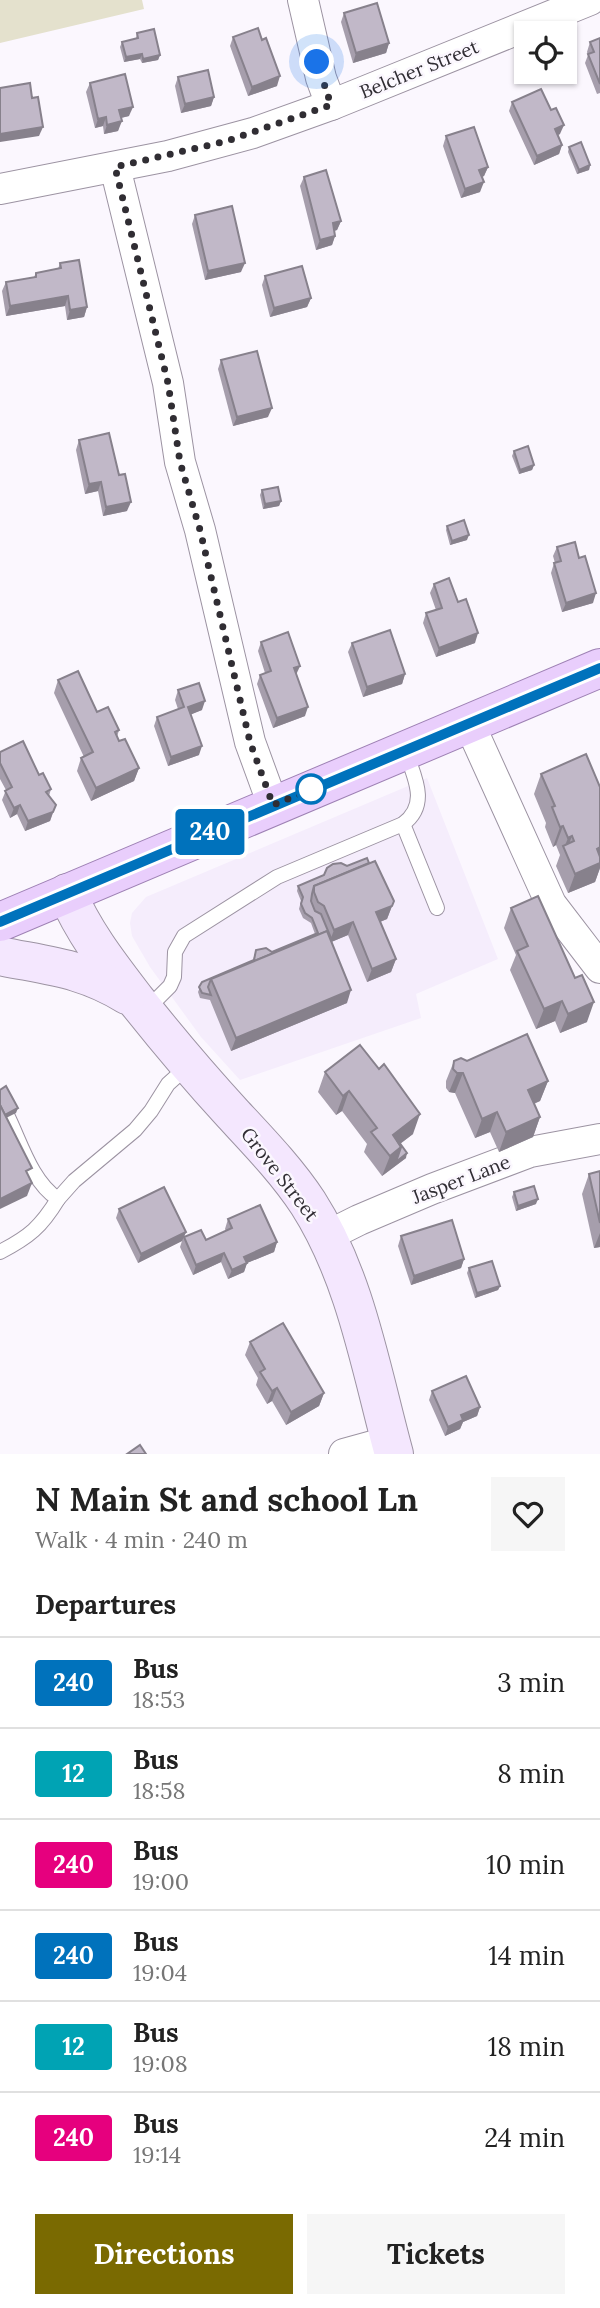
<!DOCTYPE html>
<meta charset="utf-8">
<style>
:root{--surface:#fff;--page:#f6f6f6;--text:#222;--muted:#767676;--line:#e0e0e0;--accent:#7a6a01}
body{margin:0;font-family:Lora,serif;background:var(--page);color:var(--text);height:100vh;display:flex;flex-direction:column;font-size:26px;white-space:nowrap}
*{box-sizing:border-box;margin:0}
p{font-size:23px;color:var(--muted)}
.icon{flex:none;width:38px;height:38px;fill:none;stroke:currentColor;stroke-width:2;stroke-linecap:round;stroke-linejoin:round}
.map{position:relative;height:1454px;overflow:hidden}
.sheet{display:flex;flex-direction:column;background:var(--surface);flex:1}
.sheet>*{flex:none}
.badge{padding:0 14px;border-radius:5px;font-size:24px;line-height:46px}
.fabs{position:absolute;left:514px;top:21px;display:grid;gap:14px}
.fabs a{display:grid;place-items:center;width:63px;height:63px;border-radius:0px;background:var(--surface);box-shadow:0 2px 5px #0004;font-size:35px}
.you{position:absolute;width:35px;height:35px;margin:-18px;border:5px solid #fff;border-radius:50%;background:#1a73e8;box-shadow:0 0 0 10px #1a73e833}
.map>.badge{position:absolute;translate:-50% -50%;box-shadow:0 0 0 4px #fff}
h2{padding:0 35px;font-size:26px;line-height:63px}
.round{display:grid;place-items:center;flex:none;width:74px;height:74px;border-radius:0px;background:var(--page)}
.headline{display:flex;align-items:center;justify-content:space-between;height:119px;padding:0 35px}
h1{font-size:33px;font-weight:700;line-height:52px}
.button{display:flex;gap:14px;margin-top:auto;padding:14px 35px}
.button a{flex:1;height:80px;border-radius:0px;background:var(--accent);color:#fff;font-size:28px;font-weight:700;line-height:80px;text-align:center}
.button a+a{background:var(--page);color:var(--text)}
ul{padding:0;list-style:none}
li{display:flex;align-items:center;gap:21px;height:91px;padding:0 35px;border-top:2px solid var(--line)}
li div{flex:1}
li b{display:block;font-size:26px}
li em{font-style:normal}
li .badge{min-width:77px;font-weight:700;text-align:center}
.map>svg:first-child{display:block}
.built{fill:#f5edfc}
.green{fill:#e4e1cd}
.lines{fill:none;stroke-linecap:round;stroke-linejoin:round}
.lane-casing{stroke:#9c93a2;stroke-width:16}
.street-casing{stroke:#9c93a2;stroke-width:32}
.secondary-casing{stroke:#9c93a2;stroke-width:40}
.primary-casing{stroke:#9e81b4;stroke-width:40}
.lane{stroke:#fff;stroke-width:14}
.street{stroke:#fff;stroke-width:30}
.secondary{stroke:#f4e7fe;stroke-width:38}
.primary{stroke:#e9cefc;stroke-width:38}
.wall{fill:#a69eac}
.shaded-wall{fill:#87818c}
.building{fill:#c1b8c8;stroke:#87818c;stroke-width:2}
.line-casing{stroke:#fff;stroke-width:16}
.line{stroke:#0072bc;stroke-width:10}
.walk{stroke:#302d33;stroke-width:7;stroke-dasharray:0 12.6}
.stop-dot{fill:#fff;stroke:#0072bc;stroke-width:3.5}
.labels{text-anchor:middle;stroke-width:5;stroke-linejoin:round;paint-order:stroke}
.street-label{font-size:19px;fill:#302d33;stroke:#fbf7fe}
</style>
<div class="map">
<svg width="600" height="1454" viewBox="0 0 600 1454">
<rect width="100%" height="100%" fill="#fbf7fe"/>
<polygon class="built" points="427,778 498,959 416,994 421,1018 240,1080 201,1037 150,967 132,936 130,923 132,913 146,897"/>
<polygon class="green" points="0,0 142,0 144,9 0,43"/>
<g class="lines">
<defs>
<g id="lane">
<polyline points="403,824 437,908"/>
<path d="M 146,1010 L 170,986 L 174,977 L 175,952 L 184,936 L 277,877 L 403,824 C 429,805 415,778 406,753"/>
<polyline points="58,1199 74,1181 135,1130 151,1111 168,1084 188,1066"/>
<path d="M 0,1252 C 29,1237 41,1227 58,1199 C 32,1182 21,1144 8,1117"/>
</g>
<g id="street">
<polyline points="303,0 321,78 331,105"/>
<polyline points="115,167 168,383 180,462 200,530 250,742 273,805"/>
<polyline points="0,189 168,156 253,133 331,105 590,0"/>
<polyline points="469,723 551,904 600,968"/>
<polyline points="327,1236 359,1220 432,1189 530,1152 600,1139"/>
<polyline points="344,1454 391,1441"/>
</g>
<g id="secondary">
<path d="M 67,893 C 84,933 110,966 136,1000 C 167,1039 199,1077 233,1114 C 259,1142 287,1171 308,1203 C 356,1278 371,1370 394,1454"/>
<path d="M 0,956 C 49,966 83,968 127,995"/>
</g>
<polyline id="primary" points="0,922 600,668"/>
</defs>
<use href="#lane" class="lane-casing"/>
<use href="#street" class="street-casing"/>
<use href="#secondary" class="secondary-casing"/>
<use href="#primary" class="primary-casing"/>
<use href="#lane" class="lane"/>
<use href="#street" class="street"/>
<use href="#secondary" class="secondary"/>
<use href="#primary" class="primary"/>
</g>
<g class="wall">
<polygon points="344,13 389,43 386,53 353,63 341,22"/>
<polygon points="137,33 160,55 158,60 142,63 140,59 124,62 120,47 122,42 136,39"/>
<polygon points="233,37 277,86 248,96 230,46"/>
<polygon points="600,38 600,93 597,94 585,63 588,55 587,52 590,42"/>
<polygon points="178,77 214,97 211,106 181,113 175,86"/>
<polygon points="90,83 129,116 121,118 118,131 104,134 103,126 95,128 86,92"/>
<polygon points="512,102 560,134 558,135 562,145 559,154 534,165 509,111"/>
<polygon points="446,136 488,167 484,176 482,177 480,192 461,198 443,146"/>
<polygon points="569,147 590,165 589,170 577,174 568,152"/>
<polygon points="304,177 341,221 337,230 334,231 335,236 332,245 316,250 300,186"/>
<polygon points="195,215 241,272 205,280 192,224"/>
<polygon points="60,263 87,307 84,317 67,320 65,306 6,316 2,291 6,282 34,277 36,273 58,269"/>
<polygon points="265,276 311,298 307,307 270,317 262,285"/>
<polygon points="221,360 268,417 233,426 218,369"/>
<polygon points="79,440 119,475 127,511 103,516 98,491 85,494 76,450"/>
<polygon points="514,451 534,465 532,470 519,474 512,456"/>
<polygon points="262,490 281,501 279,506 263,509 260,495"/>
<polygon points="447,526 467,540 450,545 446,530"/>
<polygon points="557,547 579,558 593,603 562,612 551,573 554,563 555,563 553,556"/>
<polygon points="434,584 458,602 475,643 436,657 423,623 426,613 436,610 430,593"/>
<polygon points="261,642 297,675 305,716 273,728 257,684 260,675 265,673 258,651"/>
<polygon points="352,643 405,674 402,684 363,697 348,652"/>
<polygon points="58,680 119,730 117,737 119,741 139,768 134,781 91,801 77,771 81,758 84,757 54,693"/>
<polygon points="178,690 202,710 191,714 199,755 168,766 154,726 157,717 178,709 175,700"/>
<polygon points="0,752 39,775 51,789 49,796 56,805 50,821 25,831 17,814 10,818 2,800 6,790 0,779"/>
<polygon points="541,774 600,787 600,868 595,882 568,893 556,866 560,855 556,845 553,847 545,827 546,823 534,794"/>
<polygon points="369,863 394,901 387,919 380,922 396,959 391,972 367,982 348,935 331,942 347,1003 231,1051 210,1000 200,998 198,992 202,982 253,960 256,950 272,952 315,934 311,923 303,918 299,909 301,901 297,891 298,886 347,866"/>
<polygon points="511,908 587,1022 560,1033 555,1021 536,1029 510,970 516,955 504,928"/>
<polygon points="454,1061 467,1061 548,1081 540,1101 534,1104 540,1117 533,1137 499,1152 490,1132 475,1138 455,1093 449,1092 446,1088 446,1081"/>
<polygon points="325,1072 413,1134 400,1144 406,1158 382,1176 364,1152 367,1144 342,1111 336,1115 318,1092"/>
<polygon points="600,1171 600,1247 594,1248 582,1194 589,1174"/>
<polygon points="514,1192 536,1204 516,1211 512,1197"/>
<polygon points="119,1209 186,1232 184,1237 206,1240 226,1231 225,1229 228,1219 277,1242 274,1252 247,1263 244,1272 228,1279 221,1262 193,1275 180,1247 182,1241 138,1263 116,1218"/>
<polygon points="401,1236 464,1259 461,1268 411,1285 398,1246"/>
<polygon points="469,1268 500,1286 498,1290 475,1298 467,1273"/>
<polygon points="250,1342 324,1393 319,1406 286,1425 272,1401 267,1404 256,1385 258,1378 245,1355"/>
<polygon points="432,1391 480,1407 477,1416 463,1422 460,1429 445,1436 429,1400"/>
</g>
<g class="shaded-wall">
<polygon points="389,43 386,53 353,63 356,53"/>
<polygon points="142,54 140,59 124,62 126,57"/>
<polygon points="160,55 158,60 142,63 143,59"/>
<polygon points="280,76 277,86 248,96 252,87"/>
<polygon points="214,97 211,106 181,113 185,104"/>
<polygon points="133,107 129,116 116,119 119,110"/>
<polygon points="106,117 103,126 95,128 98,119"/>
<polygon points="122,121 118,131 104,134 107,125"/>
<polygon points="564,125 560,134 551,138 555,129"/>
<polygon points="43,127 39,136 0,142 0,134"/>
<polygon points="562,145 559,154 534,165 537,156"/>
<polygon points="590,165 589,170 577,174 579,170"/>
<polygon points="488,167 484,176 476,179 479,170"/>
<polygon points="484,182 480,192 461,198 465,189"/>
<polygon points="341,221 337,230 330,232 333,223"/>
<polygon points="335,236 332,245 316,250 320,240"/>
<polygon points="245,263 241,272 205,280 208,271"/>
<polygon points="68,296 65,306 6,316 10,306"/>
<polygon points="311,298 307,307 270,317 274,308"/>
<polygon points="87,307 84,317 67,320 70,310"/>
<polygon points="272,408 268,417 233,426 237,417"/>
<polygon points="534,465 532,470 519,474 520,470"/>
<polygon points="101,482 98,491 85,494 89,484"/>
<polygon points="281,501 279,506 263,509 265,504"/>
<polygon points="131,502 127,511 103,516 106,507"/>
<polygon points="469,535 467,540 450,545 452,541"/>
<polygon points="596,593 593,603 562,612 566,603"/>
<polygon points="478,633 475,643 436,657 439,648"/>
<polygon points="300,666 296,675 294,668"/>
<polygon points="405,674 402,684 363,697 367,687"/>
<polygon points="205,701 202,710 185,717 188,707"/>
<polygon points="308,707 305,716 273,728 277,718"/>
<polygon points="202,746 199,755 168,766 171,757"/>
<polygon points="139,768 134,781 91,801 96,788"/>
<polygon points="20,805 17,814 10,818 14,808"/>
<polygon points="53,812 50,821 25,831 28,821"/>
<polygon points="563,826 556,845 553,847 560,827"/>
<polygon points="572,836 566,852 564,848 568,838"/>
<polygon points="600,847 600,868 595,882 568,893 575,874 597,849"/>
<polygon points="392,906 387,919 372,925 376,912"/>
<polygon points="353,922 348,935 329,943 322,944 331,938 334,930"/>
<polygon points="396,959 391,972 367,982 372,969"/>
<polygon points="351,990 347,1003 231,1051 236,1038"/>
<polygon points="562,1001 555,1021 536,1029 544,1009"/>
<polygon points="594,1002 587,1022 560,1033 568,1014"/>
<polygon points="457,1073 463,1073 455,1093 449,1092"/>
<polygon points="548,1081 540,1101 520,1109 528,1090"/>
<polygon points="349,1091 342,1111 336,1115 343,1096"/>
<polygon points="18,1108 16,1113 0,1121 0,1117"/>
<polygon points="497,1112 490,1132 475,1138 482,1119"/>
<polygon points="420,1114 413,1134 389,1152 393,1135"/>
<polygon points="540,1117 533,1137 499,1152 506,1132"/>
<polygon points="401,1147 407,1153 406,1158 382,1176 390,1156"/>
<polygon points="32,1183 27,1196 0,1209 0,1199"/>
<polygon points="538,1199 536,1204 516,1211 518,1206"/>
<polygon points="186,1232 182,1241 138,1263 141,1254"/>
<polygon points="600,1233 600,1247 594,1248"/>
<polygon points="277,1242 274,1252 247,1263 244,1272 228,1279 232,1270 244,1257"/>
<polygon points="224,1253 221,1262 193,1275 196,1265"/>
<polygon points="464,1259 461,1268 411,1285 414,1276"/>
<polygon points="500,1286 498,1290 475,1298 477,1293"/>
<polygon points="277,1388 272,1401 267,1404 272,1391"/>
<polygon points="324,1393 319,1406 286,1425 291,1412"/>
<polygon points="480,1407 477,1416 463,1422 460,1429 445,1436 448,1427 461,1415"/>
</g>
<g class="building">
<polygon points="377,3 389,43 356,53 344,13"/>
<polygon points="258,28 262,40 266,38 280,76 252,87 233,37"/>
<polygon points="154,29 160,55 143,59 142,54 126,57 122,42 138,38 137,33"/>
<polygon points="600,38 600,84 588,54 594,52 590,42"/>
<polygon points="208,70 214,97 185,104 178,77"/>
<polygon points="125,74 133,107 119,110 122,121 107,125 106,117 98,119 90,83"/>
<polygon points="30,83 32,98 38,97 43,127 0,134 0,88"/>
<polygon points="541,89 551,110 556,108 564,125 555,129 562,145 537,156 512,102"/>
<polygon points="474,127 488,167 479,170 484,182 465,189 446,136"/>
<polygon points="581,142 590,165 579,170 569,147"/>
<polygon points="326,170 341,221 333,223 335,236 320,240 304,177"/>
<polygon points="232,206 245,263 208,271 195,215"/>
<polygon points="79,260 87,307 70,310 68,296 10,306 6,282 36,277 36,273 61,268 60,263"/>
<polygon points="302,266 311,298 274,308 265,276"/>
<polygon points="257,351 272,408 237,417 221,360"/>
<polygon points="109,433 119,475 125,474 131,502 106,507 101,482 89,484 79,440"/>
<polygon points="528,446 534,465 520,470 514,451"/>
<polygon points="278,487 281,501 265,504 262,490"/>
<polygon points="464,520 469,535 452,541 447,526"/>
<polygon points="575,542 579,558 585,556 596,593 566,603 554,563 561,561 557,547"/>
<polygon points="449,578 458,602 466,599 478,633 439,648 426,613 442,608 434,584"/>
<polygon points="390,630 405,674 367,687 352,643"/>
<polygon points="288,632 300,666 294,668 308,707 277,718 260,675 271,671 261,642"/>
<polygon points="78,671 97,712 108,707 119,730 115,732 119,741 125,739 139,768 96,788 81,758 93,752 58,680"/>
<polygon points="199,683 205,701 188,707 202,746 171,757 157,717 184,707 178,690"/>
<polygon points="23,741 39,775 43,773 51,789 46,792 56,805 53,812 28,821 20,805 14,808 5,791 12,787 0,763 0,752"/>
<polygon points="586,754 600,787 600,847 597,849 600,857 600,863 575,874 563,846 574,841 572,836 568,838 563,826 560,827 552,807 555,806 541,774"/>
<polygon points="367,858 369,863 314,886 312,894 311,901 315,911 321,914 331,938 330,938 327,931 211,979 208,987 211,995 202,993 199,987 202,982 254,960 256,950 266,948 272,952 318,933 312,918 305,913 301,904 303,897 298,886 324,875 327,868 333,864 341,863 347,866"/>
<polygon points="375,861 394,901 392,906 376,912 396,959 372,969 353,922 334,930 324,906 318,902 314,892 314,886"/>
<polygon points="538,896 575,978 582,975 594,1002 568,1014 562,1001 544,1009 517,951 528,946 511,908"/>
<polygon points="327,931 351,990 236,1038 211,979"/>
<polygon points="527,1034 548,1081 528,1090 540,1117 506,1132 497,1112 482,1119 463,1073 457,1073 453,1069 454,1061 461,1058 467,1061"/>
<polygon points="360,1045 379,1069 384,1064 420,1114 393,1135 401,1147 390,1156 371,1132 377,1128 349,1091 343,1096 325,1072"/>
<polygon points="6,1086 18,1108 5,1115 0,1105 0,1090"/>
<polygon points="0,1105 32,1168 26,1171 32,1183 0,1199"/>
<polygon points="398,1142 399,1142 407,1153 396,1162 401,1147"/>
<polygon points="600,1171 600,1223 589,1174"/>
<polygon points="534,1186 538,1199 518,1206 514,1192"/>
<polygon points="164,1187 186,1232 141,1254 119,1209"/>
<polygon points="260,1205 277,1242 244,1257 247,1263 232,1270 224,1253 196,1265 184,1237 201,1230 206,1240 232,1228 228,1219"/>
<polygon points="452,1220 464,1259 414,1276 401,1236"/>
<polygon points="492,1261 500,1286 477,1293 469,1268"/>
<polygon points="283,1323 324,1393 291,1412 277,1388 272,1391 260,1372 265,1369 250,1342"/>
<polygon points="466,1376 480,1407 461,1415 463,1420 448,1427 432,1391"/>
<polygon points="140,1445 146,1454 127,1454"/>
</g>
<g class="lines">
<defs>
<polyline id="line" points="0,922 600,668"/>
</defs>
<use href="#line" class="line-casing"/>
<use href="#line" class="line"/>
<polyline class="walk" points="311,789 317,787 273,805 250,742 200,530 180,462 168,383 115,167 227,141 331,105 317,62"/>
</g>
<circle class="stop-dot" cx="311" cy="789" r="14"/>
<g class="labels">
<g class="street-label">
<text transform="translate(419 69) rotate(-22)" y="7">Belcher Street</text>
<text transform="translate(280 1174) rotate(52)" y="7">Grove Street</text>
<text transform="translate(461 1179) rotate(-21)" y="7">Jasper Lane</text>
</g>
</g>
</svg>
<div class="fabs">
<a><svg class="icon" aria-label="locate" viewBox="0 0 24 24"><circle cx="12" cy="12" r="6"/><path d="M12 2v4M12 18v4M2 12h4M18 12h4"/></svg></a>
</div>
<div class="you" style="left:317px;top:62px"></div>
<b class="badge" style="left:210px;top:832px;background:#0072bc;color:#fff">240</b>
</div>
<section class="sheet">
<div class="headline"><div><h1>N Main St and school Ln</h1><p>Walk · 4 min · 240 m</p></div><a class="round"><svg class="icon" aria-label="heart" viewBox="0 0 24 24"><path d="M12 20l-8-8c-3-5 5-10 8-4 3-6 11-1 8 4z"/></svg></a></div>
<h2>Departures</h2>
<ul>
<li><span class="badge" style="background:#0072bc;color:#fff">240</span><div><b>Bus</b><p>18:53</p></div><em>3 min</em></li>
<li><span class="badge" style="background:#00a3b4;color:#fff">12</span><div><b>Bus</b><p>18:58</p></div><em>8 min</em></li>
<li><span class="badge" style="background:#e6007e;color:#fff">240</span><div><b>Bus</b><p>19:00</p></div><em>10 min</em></li>
<li><span class="badge" style="background:#0072bc;color:#fff">240</span><div><b>Bus</b><p>19:04</p></div><em>14 min</em></li>
<li><span class="badge" style="background:#00a3b4;color:#fff">12</span><div><b>Bus</b><p>19:08</p></div><em>18 min</em></li>
<li><span class="badge" style="background:#e6007e;color:#fff">240</span><div><b>Bus</b><p>19:14</p></div><em>24 min</em></li>
</ul>
<div class="button"><a>Directions</a><a>Tickets</a></div>
</section>
